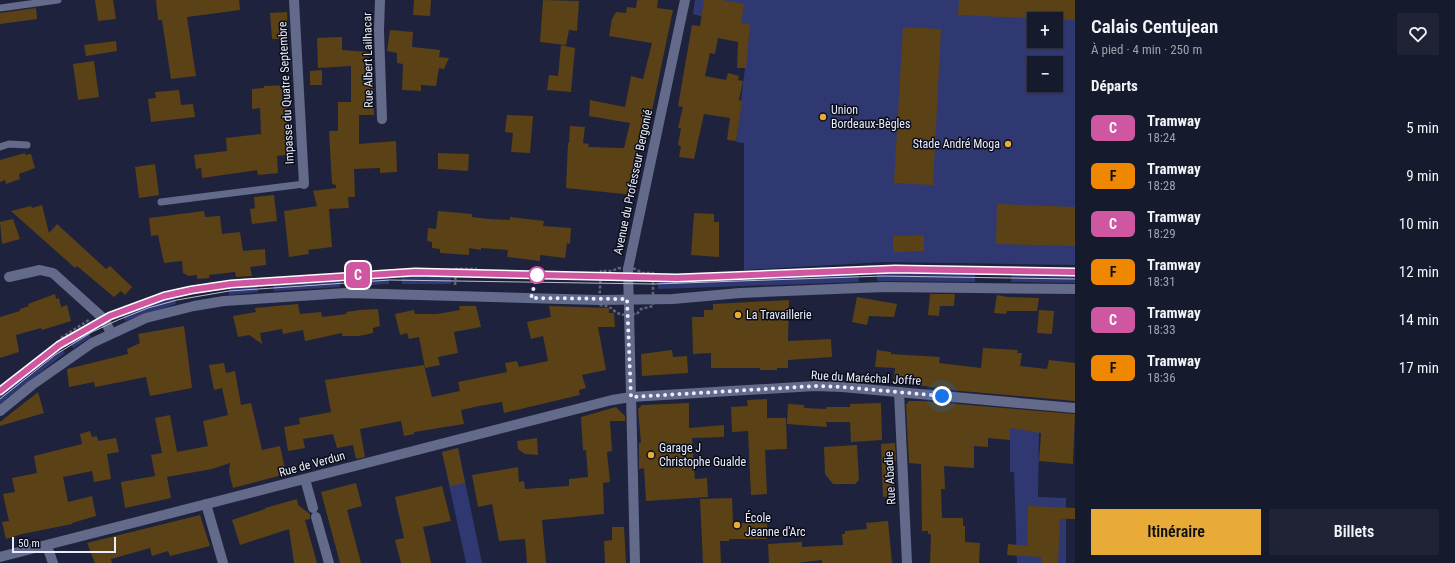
<!DOCTYPE html>
<html lang="fr">
<meta charset="utf-8">
<style>
:root{--surface:#161a2d;--page:#1f2335;--text:#f1f3f6;--muted:#9ea1aa;--line:#353849;--accent:#e8ab37}
body{margin:0;font-family:"Roboto Condensed",sans-serif;background:var(--page);color:var(--text);height:100vh;display:flex;flex-direction:column;font-size:15px;white-space:nowrap}
*{box-sizing:border-box;margin:0}
p{font-size:13px;color:var(--muted)}
.icon{flex:none;width:22px;height:22px;fill:none;stroke:currentColor;stroke-width:2;stroke-linecap:round;stroke-linejoin:round}
.map{position:relative;flex:1;overflow:hidden}
.panel{display:flex;flex-direction:column;background:var(--surface);width:380px}
.panel>*{flex:none}
.badge{padding:0 8px;border-radius:6px;font-size:14px;line-height:26px}
.tools{position:absolute;left:1027px;top:12px;display:grid;gap:8px}
.tools a{display:grid;place-items:center;width:36px;height:36px;border-radius:0px;background:var(--surface);box-shadow:0 1px 3px #0004,0 0 0 1px var(--line);font-size:20px}
.scale{position:absolute;left:12px;bottom:10px;width:104px;box-sizing:border-box;padding-left:4px;border:2px solid #e8edfe;border-top:0;font-size:11px;line-height:14px;white-space:nowrap;color:#e8edfe;-webkit-text-stroke:3px #0b0d18;paint-order:stroke}
.you{position:absolute;width:20px;height:20px;margin:-10px;border:3px solid #fff;border-radius:50%;background:#1a73e8;box-shadow:0 0 0 6px #1a73e833}
.map>.badge{position:absolute;translate:-50% -50%;box-shadow:0 0 0 2px #fff}
h2{padding:0 16px;font-size:15px;line-height:36px}
.round{display:grid;place-items:center;flex:none;width:42px;height:42px;border-radius:0px;background:var(--page)}
.head{display:flex;align-items:center;justify-content:space-between;height:68px;padding:0 16px}
h1{font-size:19px;font-weight:600;line-height:30px}
.cta{display:flex;gap:8px;margin-top:auto;padding:8px 16px}
.cta a{flex:1;height:46px;border-radius:0px;background:var(--accent);color:#111;font-size:16px;font-weight:600;line-height:46px;text-align:center}
.cta a+a{background:var(--page);color:var(--text)}
ul{padding:0;list-style:none}
li{display:flex;align-items:center;gap:12px;height:48px;padding:0 16px}
li div{flex:1}
li b{display:block;font-size:15px}
li em{font-style:normal}
li .badge{min-width:44px;font-weight:700;text-align:center}
main{display:flex;flex:1;min-height:0}
.map>svg:first-child{display:block}
.green{fill:#303871;fill-rule:evenodd}
.building{fill:#5a4216}
.lines{fill:none;stroke-linecap:round;stroke-linejoin:round}
.path{stroke:#60647b;stroke-width:2.5;stroke-dasharray:3 2;stroke-linecap:butt}
.service{stroke:#636a8a;stroke-width:7}
.minor{stroke:#636a8a;stroke-width:10}
.tram{stroke:#b7bccf;stroke-width:1}
.line-casing{stroke:#fff;stroke-width:9}
.line{stroke:#cf56a0;stroke-width:6}
.walk{stroke:#e8edfe;stroke-width:4;stroke-dasharray:0 7.2}
.poi-dot{fill:#e8ab37;stroke:#0b0d18;stroke-width:1.5}
.stop-dot{fill:#fff;stroke:#cf56a0;stroke-width:2}
.labels{text-anchor:middle;stroke-width:3;stroke-linejoin:round;paint-order:stroke}
.street-label{font-size:12px;fill:#e8edfe;stroke:#0b0d18}
.poi-label{font-size:12px;fill:#e8edfe;stroke:#0b0d18;text-anchor:start}
</style>
<main>
<div class="map">
<svg width="1075" height="563" viewBox="0 0 1075 563">
<rect width="100%" height="100%" fill="#1e223c"/>
<g class="green">
<path d="M 695,0 L 1075,0 L 1075,265 L 885,262 L 744,270 L 744,143 L 736,142 L 749,35 L 710,19 L 693,14 ZM 1034,19 L 1056,19 L 1056,41 L 1034,41 ZM 1034,63 L 1056,63 L 1056,85 L 1034,85 Z"/>
<polygon points="877,268 975,269 975,282 877,281"/>
<polygon points="858,269 859,282 658,289 658,276"/>
<polygon points="1012,270 1075,271 1075,283 1011,282"/>
<polygon points="401,271 451,271 451,284 402,284"/>
<polygon points="389,272 389,284 353,286 352,274"/>
<polygon points="340,275 340,287 274,291 273,279"/>
<polygon points="257,280 258,292 229,295 228,282"/>
<polygon points="173,291 176,304 125,321 120,309"/>
<polygon points="85,326 91,337 73,348 66,337"/>
<polygon points="58,342 65,353 0,404 0,388"/>
<polygon points="1010,410 1039,432 1038,497 1066,498 1066,563 1017,563 1014,472 1010,472"/>
<polygon points="458,448 482,563 466,563 442,452"/>
</g>
<g class="building">
<polygon points="95,0 113,0 116,19 98,21"/>
<polygon points="156,0 239,0 240,10 187,17 196,76 171,79 162,20 158,20"/>
<polygon points="414,0 431,0 430,16 413,15"/>
<polygon points="543,0 579,1 577,31 569,30 566,45 540,42"/>
<polygon points="637,0 658,0 657,8 673,10 644,149 637,149 633,195 566,188 568,143 569,143 570,126 585,127 583,143 589,144 588,147 624,148 630,123 589,116 590,100 625,107 631,76 643,79 652,43 609,36 612,19 616,12 626,13 627,7 636,8"/>
<polygon points="704,0 722,0 744,4 741,23 750,24 746,68 737,68 738,42 718,38 715,54 710,53 705,76 726,80 728,73 739,76 738,80 743,81 739,100 742,101 736,141 727,140 730,118 704,114 694,159 679,157 681,146 678,145 681,128 678,128 683,107 678,106 692,25 700,26"/>
<polygon points="959,0 1075,0 1075,20 958,15"/>
<polygon points="36,8 37,19 0,24 0,13"/>
<polygon points="287,12 288,39 272,39 270,13"/>
<polygon points="903,27 941,29 933,185 894,183"/>
<polygon points="390,30 413,32 412,47 440,50 439,57 449,58 444,69 439,68 436,86 421,85 421,91 402,90 403,64 397,63 397,53 387,51"/>
<polygon points="342,37 342,50 369,52 367,80 373,80 374,115 359,115 359,144 396,141 397,172 380,173 380,168 354,169 355,197 348,197 349,208 329,209 332,247 308,250 309,254 289,257 284,211 317,206 313,191 336,188 336,185 332,184 329,131 338,131 338,102 351,102 351,66 318,68 317,38"/>
<polygon points="116,41 117,51 86,56 84,45"/>
<polygon points="561,45 575,48 571,92 547,90 549,75 558,76"/>
<polygon points="94,61 99,97 78,100 73,64"/>
<polygon points="322,70 322,85 310,85 310,71"/>
<polygon points="287,85 287,134 291,133 293,154 277,156 278,173 258,175 257,170 202,178 201,168 196,169 194,155 227,151 226,138 261,134 260,108 252,109 252,89 264,88 264,86"/>
<polygon points="179,90 181,105 193,104 195,117 151,122 148,99 156,98 155,92"/>
<polygon points="507,115 533,116 530,153 511,152 513,133 505,132"/>
<polygon points="25,153 25,155 31,154 35,168 19,174 20,179 6,184 5,180 0,182 0,160"/>
<polygon points="438,153 469,154 468,171 438,169"/>
<polygon points="155,164 159,195 139,198 135,167"/>
<polygon points="274,195 277,221 252,224 250,209 255,208 254,197"/>
<polygon points="997,204 1075,207 1075,246 996,244"/>
<polygon points="42,205 49,233 57,224 106,269 110,266 132,287 125,295 121,291 114,297 77,266 75,268 11,211 31,206 32,208"/>
<polygon points="204,211 205,217 220,216 222,234 240,232 243,251 265,249 266,265 250,267 252,276 236,277 235,272 209,275 209,278 197,279 197,275 189,276 183,273 182,261 164,263 158,235 151,236 149,218"/>
<polygon points="438,211 472,214 472,217 489,219 510,220 510,217 544,221 543,226 571,228 570,244 567,243 565,258 540,255 540,261 507,257 508,250 481,248 481,250 469,248 469,255 440,253 440,249 432,248 432,242 427,241 428,228 436,229"/>
<polygon points="694,213 714,214 714,222 719,222 719,257 691,255"/>
<polygon points="13,219 20,239 2,244 0,222"/>
<polygon points="924,235 924,251 893,252 893,236"/>
<polygon points="55,294 56,299 59,298 61,307 67,305 71,321 42,330 41,328 16,335 19,352 0,358 0,317 20,311 20,309 29,306 28,304"/>
<polygon points="930,294 955,294 954,306 940,306 939,316 928,315"/>
<polygon points="997,295 1008,297 1039,298 1037,311 1007,311 1006,314 994,313"/>
<polygon points="857,297 897,304 894,317 869,316 867,325 852,322"/>
<polygon points="789,300 788,341 831,339 832,357 788,360 788,368 777,368 777,370 760,370 760,368 711,368 711,353 693,354 692,317 704,317 704,310 713,310 713,304"/>
<polygon points="298,304 300,314 321,312 322,317 347,314 346,312 360,310 378,309 380,326 373,328 373,333 359,336 342,336 342,333 305,341 303,330 283,334 282,329 260,333 262,344 249,335 238,337 233,316 256,312 255,308"/>
<polygon points="459,306 476,306 481,327 454,332 458,353 438,357 440,365 425,368 419,337 409,339 407,333 400,335 395,314 414,310 415,314 437,314 460,310"/>
<polygon points="549,306 609,308 609,313 614,313 615,327 598,327 606,370 582,375 586,388 579,390 580,395 504,413 502,402 479,406 461,410 464,424 414,432 414,434 404,436 401,421 360,429 365,457 356,459 353,445 337,448 333,434 303,439 305,448 288,451 284,427 300,424 299,418 331,412 325,380 424,365 432,397 460,391 458,382 507,372 505,363 517,361 519,367 548,361 543,336 531,339 527,322 551,317"/>
<polygon points="1039,310 1054,311 1052,334 1037,333"/>
<polygon points="184,326 192,388 150,396 146,377 95,387 94,382 69,387 67,369 128,354 127,349 140,343 138,334"/>
<polygon points="983,348 1018,350 1017,353 1022,353 1020,366 1047,369 1049,360 1075,363 1075,401 961,391 894,382 895,368 875,367 877,350 891,352 891,354 940,357 939,363 981,368"/>
<polygon points="672,350 673,357 687,356 688,373 642,376 641,354"/>
<polygon points="224,363 226,373 235,371 241,405 251,403 262,450 280,446 286,474 233,488 229,472 230,463 212,469 167,477 171,498 125,508 121,482 155,476 151,455 162,453 155,418 170,415 177,452 208,446 203,421 228,415 222,388 214,390 209,365"/>
<polygon points="38,392 44,413 0,426 0,422"/>
<polygon points="767,399 767,418 786,418 787,449 765,450 767,494 751,495 748,431 732,432 731,407 748,406 747,400"/>
<polygon points="909,401 923,401 1075,414 1073,464 1039,461 1041,433 1010,428 1010,440 988,438 988,447 974,446 974,468 944,466 945,489 941,489 942,518 963,518 963,526 965,526 965,542 980,543 979,563 930,563 931,534 928,534 928,531 922,531 921,464 909,463 906,405"/>
<polygon points="689,403 689,428 724,425 724,437 692,438 695,479 707,478 708,497 646,501 644,468 639,469 639,443 641,443 638,409 642,405"/>
<polygon points="881,403 882,440 851,442 850,422 826,422 827,427 787,424 788,404 804,405 804,408 826,409 826,407 850,407 850,404"/>
<polygon points="616,407 625,416 625,421 610,421 612,451 607,452 610,482 603,483 604,514 542,520 546,563 527,563 525,539 499,541 492,504 478,507 472,475 518,467 519,482 524,481 525,489 569,486 569,479 588,477 586,450 583,450 581,417"/>
<polygon points="90,431 92,437 97,436 98,441 116,438 119,452 107,454 111,479 94,482 92,471 63,477 68,502 92,496 96,516 72,523 72,524 22,534 6,539 2,522 9,521 3,494 15,492 12,478 37,473 34,456 82,444 80,434"/>
<polygon points="537,438 538,455 525,454 518,449 517,441"/>
<polygon points="895,443 896,461 893,461 895,496 883,497 881,444"/>
<polygon points="857,445 859,480 855,484 833,484 825,474 824,447"/>
<polygon points="458,448 465,483 450,486 442,452"/>
<polygon points="356,483 362,506 347,510 361,563 340,563 321,492"/>
<polygon points="442,486 451,521 423,527 431,563 401,563 395,540 404,538 395,497"/>
<polygon points="732,498 733,523 767,523 767,539 729,539 729,541 720,541 721,563 703,563 700,499"/>
<polygon points="297,499 298,505 310,514 310,519 305,520 317,563 294,563 289,529 240,545 232,520 265,509 265,508"/>
<polygon points="1028,506 1075,508 1075,519 1060,519 1058,563 1041,563 1041,557 1007,555 1008,544 1027,546"/>
<polygon points="200,515 210,546 170,556 168,551 152,556 150,548 111,559 112,563 95,563 87,543"/>
<polygon points="888,521 892,563 822,563 822,560 797,563 769,563 768,544 802,542 802,547 843,545 842,534 845,534 845,531 867,529 866,523"/>
<polygon points="612,527 624,527 626,563 605,563 604,541 612,540"/>
</g>
<g class="lines">
<g class="path">
<path d="M 618,268 L 636,269 L 642,273 L 653,273 L 653,306 L 641,309 L 637,314 C 632,314 625,316 620,314 C 611,311 614,306 599,305 L 601,271 L 612,271 Z"/>
<polyline points="583,273 600,274"/>
<polyline points="455,285 456,269 477,269"/>
<polyline points="67,346 61,338 89,320"/>
</g>
<g class="service">
<polyline points="0,8 58,0"/>
<polyline points="0,147 9,144 27,145"/>
<polyline points="161,202 304,184"/>
</g>
<g class="minor">
<polyline points="294,0 304,184"/>
<polyline points="380,0 379,30 382,119"/>
<polyline points="9,277 40,270 53,273 104,319 111,333"/>
<polyline points="899,392 907,563"/>
<polyline points="0,411 32,385 92,343 146,318 194,306 224,301 346,293 599,300 673,299 740,293 884,287 1075,289"/>
<polyline points="305,479 313,508"/>
<polyline points="206,504 223,563"/>
<polyline points="316,517 329,563"/>
<polyline points="47,546 53,563"/>
<polyline points="0,557 612,400 631,397 815,386 842,387 1075,408"/>
<polyline points="635,563 628,269 685,0"/>
</g>
<g class="tram">
<polyline points="0,391 59,345 113,315 164,296 191,290 231,284 415,272 677,278 895,269 1075,272"/>
<polyline points="0,399 55,355 92,332 118,320 148,308 177,300 229,291 390,280 653,284 883,276 1075,279"/>
</g>
</g>
<g class="lines">
<defs>
<polyline id="line" points="0,391 59,345 110,316 164,296 191,290 231,284 415,272 677,278 895,269 1075,272"/>
</defs>
<use href="#line" class="line-casing"/>
<use href="#line" class="line"/>
<polyline class="walk" points="537,275 531,298 627,299 631,397 816,386 842,387 942,396"/>
</g>
<g class="poi-dot">
<circle cx="823" cy="117" r="4"/>
<circle cx="1008" cy="144" r="4"/>
<circle cx="738" cy="315" r="4"/>
<circle cx="651" cy="455" r="4"/>
<circle cx="737" cy="525" r="4"/>
</g>
<circle class="stop-dot" cx="537" cy="275" r="8"/>
<g class="labels">
<g class="street-label">
<text transform="translate(368 60) rotate(-91)" y="4">Rue Albert Lailhacar</text>
<text transform="translate(286 93) rotate(-93)" y="4">Impasse du Quatre Septembre</text>
<text transform="translate(633 182) rotate(-78)" y="4">Avenue du Professeur Bergonié</text>
<text transform="translate(866 378) rotate(3)" y="4">Rue du Maréchal Joffre</text>
<text transform="translate(312 464) rotate(-15)" y="4">Rue de Verdun</text>
<text transform="translate(890 478) rotate(-93)" y="4">Rue Abadie</text>
</g>
<g class="poi-label">
<text x="831" y="114">Union<tspan x="831" dy="14">Bordeaux-Bègles</tspan></text>
<text x="1000" y="148" text-anchor="end">Stade André Moga</text>
<text x="746" y="319">La Travaillerie</text>
<text x="659" y="452">Garage J<tspan x="659" dy="14">Christophe Gualde</tspan></text>
<text x="745" y="522">École<tspan x="745" dy="14">Jeanne d'Arc</tspan></text>
</g>
</g>
</svg>
<div class="tools">
<a>+</a>
<a>−</a>
</div>
<div class="scale">50 m</div>
<div class="you" style="left:942px;top:396px"></div>
<b class="badge" style="left:358px;top:275px;background:#cf56a0;color:#fff">C</b>
</div>
<section class="panel">
<div class="head"><div><h1>Calais Centujean</h1><p>À pied · 4 min · 250 m</p></div><a class="round"><svg class="icon" aria-label="heart" viewBox="0 0 24 24"><path d="M12 20l-8-8c-3-5 5-10 8-4 3-6 11-1 8 4z"/></svg></a></div>
<h2>Départs</h2>
<ul>
<li><span class="badge" style="background:#cf56a0;color:#fff">C</span><div><b>Tramway</b><p>18:24</p></div><em>5 min</em></li>
<li><span class="badge" style="background:#f08700;color:#111">F</span><div><b>Tramway</b><p>18:28</p></div><em>9 min</em></li>
<li><span class="badge" style="background:#cf56a0;color:#fff">C</span><div><b>Tramway</b><p>18:29</p></div><em>10 min</em></li>
<li><span class="badge" style="background:#f08700;color:#111">F</span><div><b>Tramway</b><p>18:31</p></div><em>12 min</em></li>
<li><span class="badge" style="background:#cf56a0;color:#fff">C</span><div><b>Tramway</b><p>18:33</p></div><em>14 min</em></li>
<li><span class="badge" style="background:#f08700;color:#111">F</span><div><b>Tramway</b><p>18:36</p></div><em>17 min</em></li>
</ul>
<div class="cta"><a>Itinéraire</a><a>Billets</a></div>
</section>
</main>
